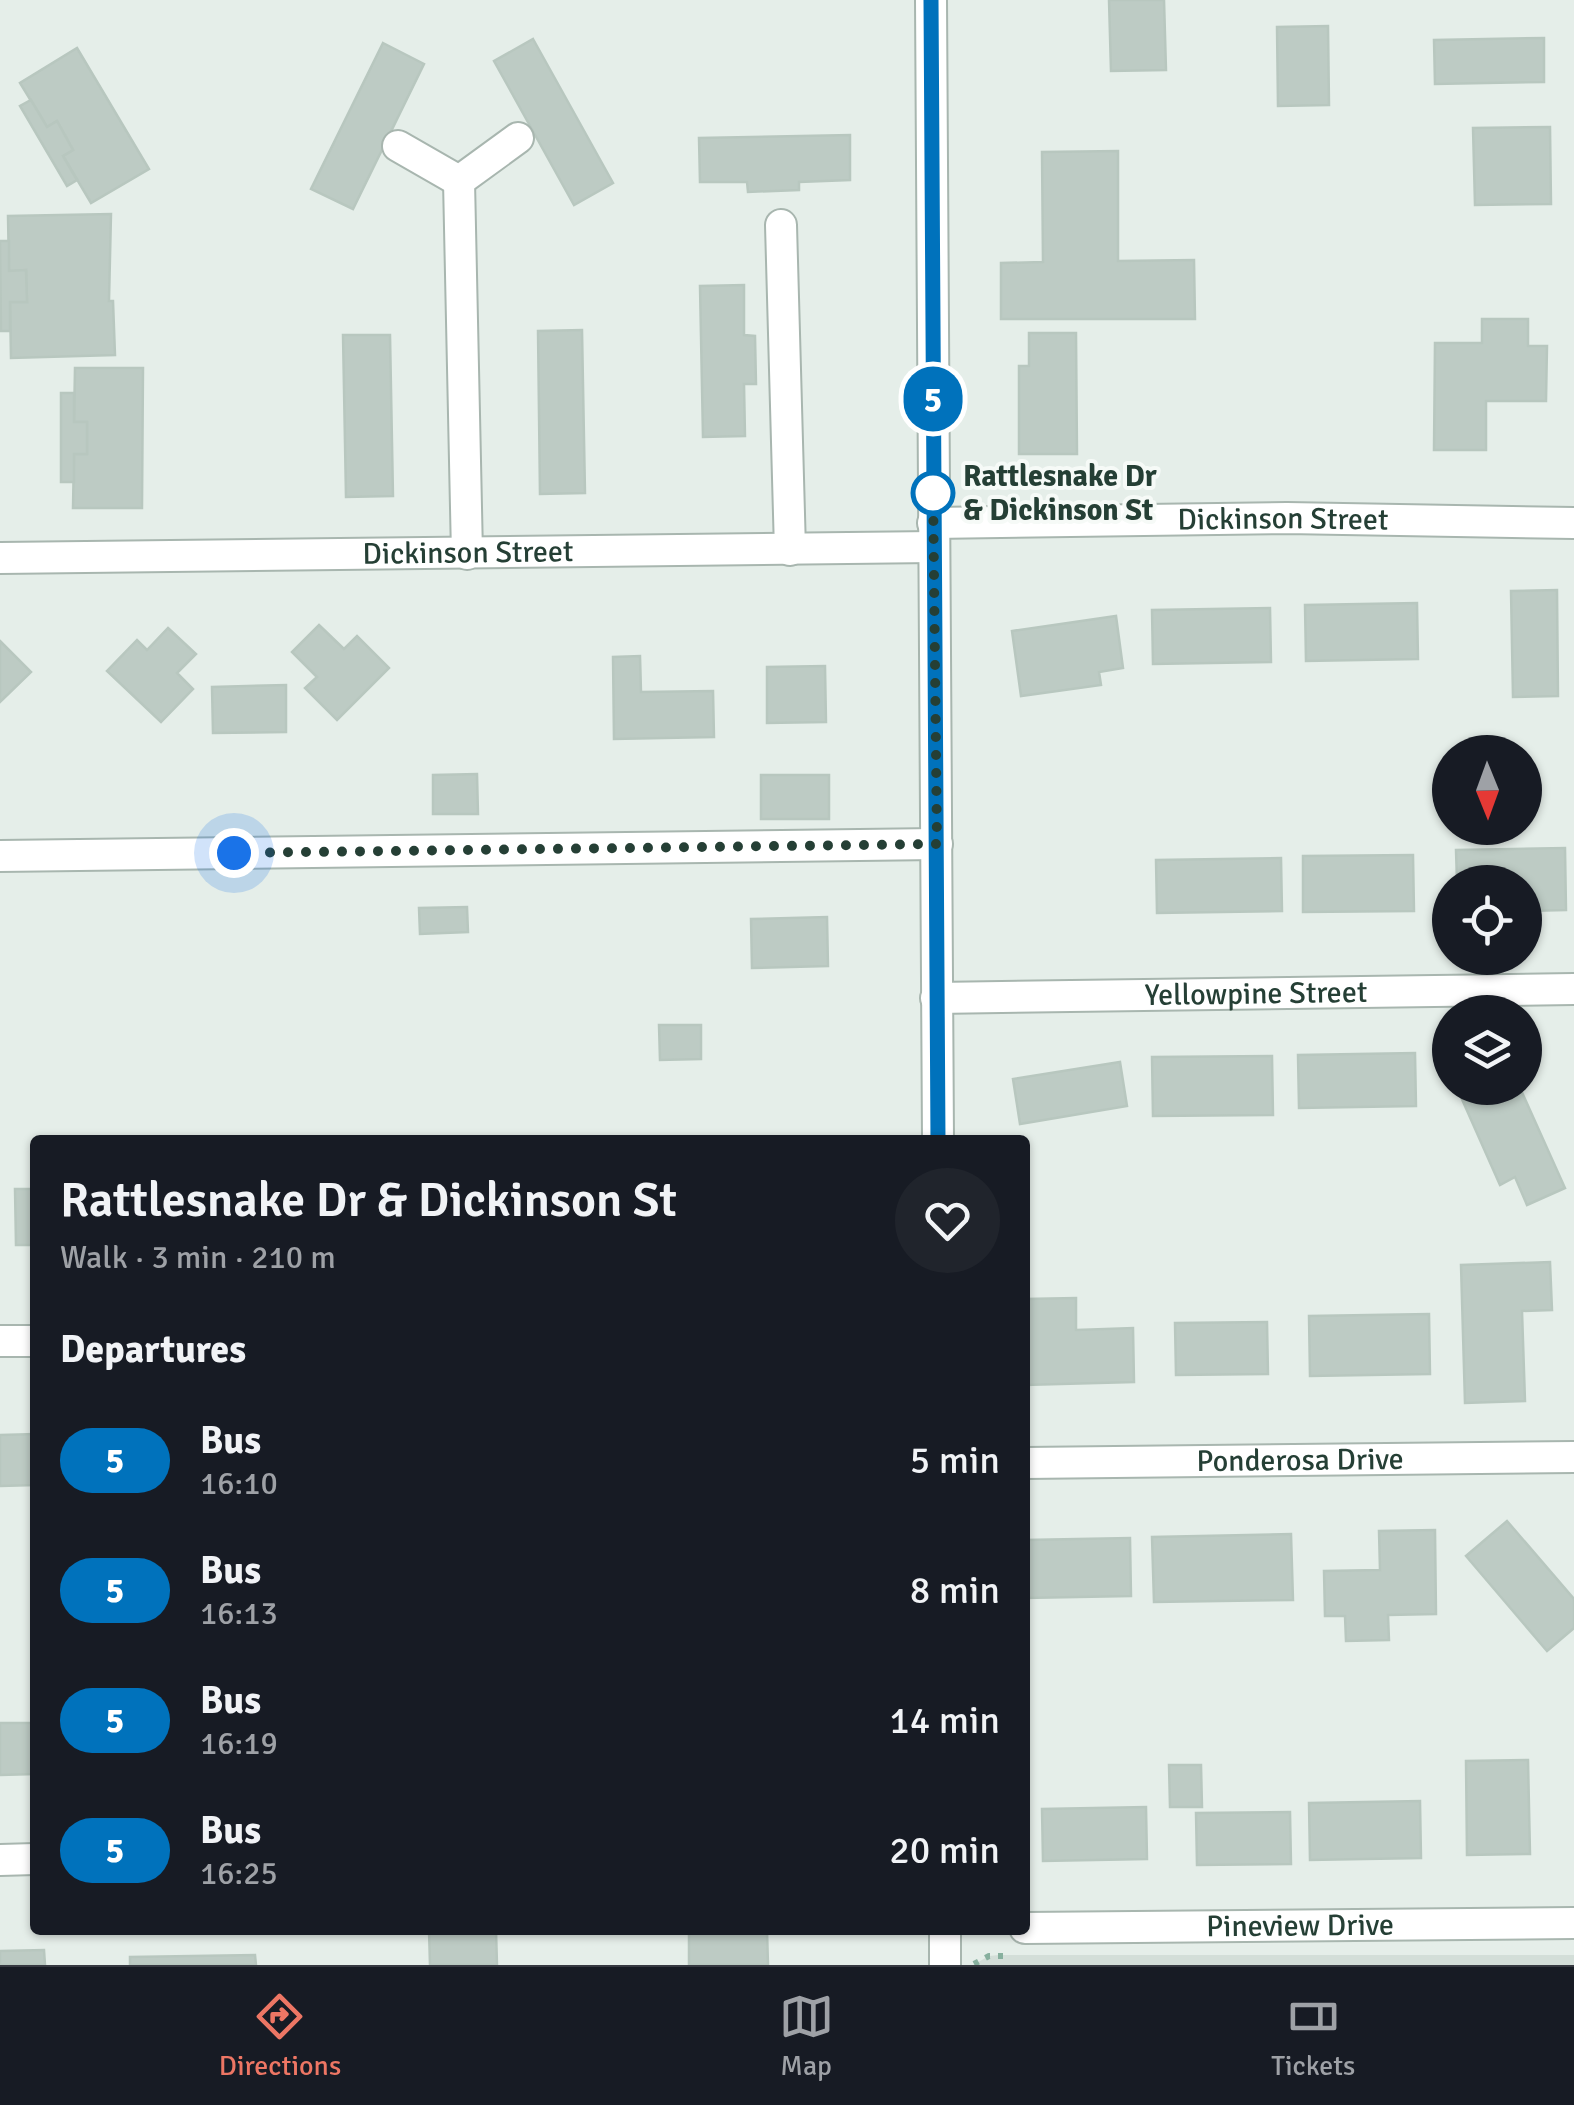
<!DOCTYPE html>
<meta charset="utf-8">
<style>
:root{--surface:#171b24;--page:#20242c;--text:#f1f3f6;--muted:#9ea1a6;--line:#363941;--accent:#ed7664}
body{margin:0;font-family:Signika,sans-serif;background:var(--page);color:var(--text);height:100vh;display:flex;flex-direction:column;font-size:38px;white-space:nowrap}
*{box-sizing:border-box;margin:0}
p{font-size:32px;color:var(--muted)}
.icon{flex:none;width:55px;height:55px;fill:none;stroke:currentColor;stroke-width:2;stroke-linecap:round;stroke-linejoin:round}
.map{position:relative;flex:1;overflow:hidden}
.sheet{position:absolute;left:30px;top:1135px;width:1000px;height:800px;display:flex;flex-direction:column;background:var(--surface);border-radius:10px;box-shadow:0 2px 8px #0004}
.sheet>*{flex:none}
.badge{padding:0 20px;border-radius:32px;font-size:35px;line-height:65px}
.needle{width:65px;rotate:179deg}
.fabs{position:absolute;left:1432px;top:735px;display:grid;gap:20px}
.fabs a{display:grid;place-items:center;width:110px;height:110px;border-radius:50%;background:var(--surface);box-shadow:0 2px 8px #0004;font-size:50px}
.you{position:absolute;width:50px;height:50px;margin:-25px;border:8px solid #fff;border-radius:50%;background:#1a73e8;box-shadow:0 0 0 15px #1a73e833}
.map>.badge{position:absolute;translate:-50% -50%;box-shadow:0 0 0 5px #fff}
h2{padding:0 30px;font-size:38px;line-height:90px}
.round{display:grid;place-items:center;flex:none;width:105px;height:105px;border-radius:52px;background:var(--page)}
.headline{display:flex;align-items:center;justify-content:space-between;height:170px;padding:0 30px}
h1{font-size:48px;font-weight:600;line-height:75px}
ul{padding:0;list-style:none}
li{display:flex;align-items:center;gap:30px;height:130px;padding:0 30px}
li div{flex:1}
li b{display:block;font-size:38px}
li em{font-style:normal}
li .badge{min-width:110px;font-weight:700;text-align:center}
.dock{display:flex;justify-content:space-around;align-items:center;height:140px;border-top:2px solid var(--line);background:var(--surface);font-size:28px;color:var(--muted)}
.dock a{display:grid;justify-items:center;gap:5px}
.dock .current{color:var(--accent)}
.map>svg:first-child{display:block}
.built{fill:#d3ded8}
.building{fill:#bdcbc4;stroke:#b8c7bf;stroke-width:2.5}
.lines{fill:none;stroke-linecap:round;stroke-linejoin:round}
.minor-casing{stroke:#a8b6af;stroke-width:34}
.path{stroke:#87b09e;stroke-width:6;stroke-dasharray:5 8;stroke-linecap:butt}
.minor{stroke:#fff;stroke-width:30}
.line-casing{stroke:#fff;stroke-width:22}
.line{stroke:#0072bc;stroke-width:15}
.walk{stroke:#253f35;stroke-width:10;stroke-dasharray:0 18}
.stop-dot{fill:#fff;stroke:#0072bc;stroke-width:5}
.labels{text-anchor:middle;stroke-width:8;stroke-linejoin:round;paint-order:stroke}
.stop-label{font-size:30px;font-weight:bold;fill:#253f35;stroke:#f6faf7;text-anchor:start}
.street-label{font-size:30px;fill:#253f35;stroke:#f6faf7}
</style>
<div class="map">
<svg width="1574" height="1965" viewBox="0 0 1574 1965">
<rect width="100%" height="100%" fill="#e5eee9"/>
<polygon class="built" points="999,1955 1574,1955 1574,1965 973,1965 989,1956"/>
<g class="building">
<polygon points="1109,0 1164,0 1166,70 1111,71"/>
<polygon points="1328,26 1329,105 1278,106 1277,27"/>
<polygon points="1544,38 1544,82 1435,84 1434,40"/>
<polygon points="533,39 613,183 574,205 494,61"/>
<polygon points="383,43 424,64 353,209 311,189"/>
<polygon points="77,48 149,169 91,203 63,156 73,150 57,121 47,127 20,83"/>
<polygon points="31,100 47,127 57,121 73,150 63,156 77,180 67,186 20,106"/>
<polygon points="1550,127 1551,204 1475,205 1473,128"/>
<polygon points="850,135 850,180 799,182 799,190 748,192 747,182 700,182 699,138"/>
<polygon points="1118,151 1118,261 1194,260 1195,319 1001,319 1001,263 1043,262 1042,152"/>
<polygon points="111,214 109,301 113,301 115,355 11,358 10,302 27,302 26,270 9,271 8,216"/>
<polygon points="0,241 9,241 9,271 26,270 27,302 10,302 10,331 1,331"/>
<polygon points="744,285 744,335 755,336 756,384 744,384 745,436 703,437 700,286"/>
<polygon points="1482,319 1528,319 1528,346 1547,346 1546,401 1486,401 1486,450 1434,450 1435,343 1482,343"/>
<polygon points="582,330 585,493 540,494 538,331"/>
<polygon points="1029,333 1076,333 1077,454 1019,454 1019,366 1029,366"/>
<polygon points="343,335 390,335 393,496 346,497"/>
<polygon points="75,368 143,368 142,508 73,508 74,454 87,454 87,422 74,422"/>
<polygon points="61,393 74,393 74,422 87,422 87,454 74,454 74,482 61,482"/>
<polygon points="1557,590 1558,696 1513,697 1511,591"/>
<polygon points="1417,603 1418,659 1306,661 1305,605"/>
<polygon points="1270,608 1271,662 1153,664 1152,610"/>
<polygon points="1116,616 1123,668 1099,672 1101,685 1021,696 1012,631"/>
<polygon points="319,625 344,649 357,636 389,668 337,720 305,688 317,677 292,652"/>
<polygon points="168,628 196,654 177,673 193,689 161,722 107,671 137,640 147,650"/>
<polygon points="0,641 31,672 0,702"/>
<polygon points="640,656 641,692 713,691 714,737 614,739 613,657"/>
<polygon points="825,666 826,722 767,723 767,667"/>
<polygon points="286,685 286,732 213,733 212,687"/>
<polygon points="477,774 478,814 433,814 433,775"/>
<rect x="761" y="775" width="68" height="44"/>
<polygon points="1565,848 1566,910 1525,911 1525,882 1457,882 1456,850"/>
<polygon points="1413,855 1414,911 1303,912 1303,856"/>
<polygon points="1281,858 1282,911 1157,913 1156,860"/>
<polygon points="467,907 468,932 420,934 419,908"/>
<polygon points="827,917 828,966 752,968 751,919"/>
<polygon points="659,1025 701,1025 701,1059 660,1060"/>
<polygon points="1415,1053 1416,1106 1299,1108 1298,1055"/>
<polygon points="1272,1056 1273,1115 1153,1116 1152,1057"/>
<polygon points="1120,1062 1127,1106 1020,1124 1013,1079"/>
<polygon points="1457,1088 1520,1088 1565,1188 1527,1205 1515,1177 1500,1185"/>
<polygon points="15,1189 35,1189 35,1245 16,1245"/>
<polygon points="1550,1262 1552,1310 1522,1311 1525,1401 1465,1403 1461,1265"/>
<polygon points="1076,1298 1076,1330 1133,1328 1134,1382 1025,1385 1025,1299"/>
<polygon points="1429,1314 1430,1374 1310,1376 1309,1316"/>
<polygon points="1267,1322 1268,1374 1176,1375 1175,1323"/>
<polygon points="35,1434 35,1485 0,1486 0,1435"/>
<polygon points="1507,1521 1574,1599 1574,1628 1547,1651 1466,1556"/>
<polygon points="1435,1530 1436,1614 1388,1615 1389,1640 1346,1641 1345,1616 1325,1616 1324,1571 1380,1570 1379,1531"/>
<polygon points="1291,1534 1293,1600 1154,1602 1152,1537"/>
<polygon points="1130,1538 1131,1596 1025,1598 1025,1540"/>
<polygon points="0,1723 35,1723 35,1774 0,1775"/>
<polygon points="1528,1760 1530,1854 1467,1855 1466,1761"/>
<polygon points="1169,1765 1201,1765 1202,1807 1170,1807"/>
<polygon points="1420,1801 1421,1858 1310,1860 1309,1803"/>
<polygon points="1146,1807 1147,1859 1043,1861 1042,1809"/>
<polygon points="1290,1812 1291,1864 1197,1865 1196,1813"/>
<polygon points="429,1930 496,1930 497,1965 430,1965"/>
<polygon points="689,1930 767,1930 768,1965 689,1965"/>
<polygon points="44,1950 45,1965 0,1965 0,1951"/>
<polygon points="255,1955 256,1965 130,1965 130,1957"/>
</g>
<g class="lines">
<defs>
<g id="minor">
<polyline points="931,0 938,1140"/>
<polyline points="398,146 459,181 518,138"/>
<polyline points="459,181 467,554"/>
<polyline points="781,225 790,550"/>
<path id="s1" d="M 933,523 L 1287,518 L 1574,523"/>
<path id="s2" d="M 0,558 L 934,547"/>
<polyline points="0,856 937,844"/>
<path id="s3" d="M 936,998 L 1574,989"/>
<polyline points="0,1341 35,1341"/>
<path id="s4" d="M 1025,1463 L 1574,1457"/>
<polyline points="0,1860 35,1859"/>
<path id="s5" d="M 1025,1928 L 1574,1923"/>
<polyline points="945,1930 945,1965"/>
</g>
</defs>
<use href="#minor" class="minor-casing"/>
<polyline class="path" points="974,1964 989,1956 1009,1956"/>
<use href="#minor" class="minor"/>
</g>
<g class="lines">
<defs>
<polyline id="line" points="931,0 938,1140"/>
</defs>
<use href="#line" class="line-casing"/>
<use href="#line" class="line"/>
<polyline class="walk" points="234,853 937,844 933,484 933,493"/>
</g>
<circle class="stop-dot" cx="933" cy="493" r="20"/>
<g class="labels">
<g class="stop-label">
<text x="963" y="486">Rattlesnake Dr<tspan x="963" dy="34">&amp; Dickinson St</tspan></text>
</g>
<g class="street-label">
<text dy="10" stroke="none"><textPath href="#s1" startOffset="350">Dickinson Street</textPath></text>
<text dy="10" stroke="none"><textPath href="#s2" startOffset="468">Dickinson Street</textPath></text>
<text dy="10" stroke="none"><textPath href="#s3" startOffset="320">Yellowpine Street</textPath></text>
<text dy="10" stroke="none"><textPath href="#s4" startOffset="275">Ponderosa Drive</textPath></text>
<text dy="10" stroke="none"><textPath href="#s5" startOffset="275">Pineview Drive</textPath></text>
</g>
</g>
</svg>
<div class="fabs">
<a><svg class="needle" viewBox="-14 -14 28 28"><path d="M0-13l5 13h-10z" fill="#e53935"/><path d="M0 13l5-13h-10z" fill="#9ea1a6"/></svg></a>
<a><svg class="icon" aria-label="locate" viewBox="0 0 24 24"><circle cx="12" cy="12" r="6"/><path d="M12 2v4M12 18v4M2 12h4M18 12h4"/></svg></a>
<a><svg class="icon" aria-label="layers" viewBox="0 0 24 24"><path d="M12 4l9 5-9 5-9-5zM3 14l9 5 9-5"/></svg></a>
</div>
<div class="you" style="left:234px;top:853px"></div>
<b class="badge" style="left:933px;top:399px;background:#0072bc;color:#fff">5</b>
<section class="sheet">
<div class="headline"><div><h1>Rattlesnake Dr &amp; Dickinson St</h1><p>Walk · 3 min · 210 m</p></div><a class="round"><svg class="icon" aria-label="heart" viewBox="0 0 24 24"><path d="M12 20l-8-8c-3-5 5-10 8-4 3-6 11-1 8 4z"/></svg></a></div>
<h2>Departures</h2>
<ul>
<li><span class="badge" style="background:#0072bc;color:#fff">5</span><div><b>Bus</b><p>16:10</p></div><em>5 min</em></li>
<li><span class="badge" style="background:#0072bc;color:#fff">5</span><div><b>Bus</b><p>16:13</p></div><em>8 min</em></li>
<li><span class="badge" style="background:#0072bc;color:#fff">5</span><div><b>Bus</b><p>16:19</p></div><em>14 min</em></li>
<li><span class="badge" style="background:#0072bc;color:#fff">5</span><div><b>Bus</b><p>16:25</p></div><em>20 min</em></li>
</ul>
</section>
</div>
<nav class="dock">
<a class="current"><svg class="icon" aria-label="directions" viewBox="0 0 24 24"><path d="M12 3l9 9-9 9-9-9zM9 14v-3h6M13 9l2 2-2 2"/></svg>Directions</a>
<a><svg class="icon" aria-label="map" viewBox="0 0 24 24"><path d="M3 6l6-2 6 2 6-2v14l-6 2-6-2-6 2zM9 4v14M15 6v14"/></svg>Map</a>
<a><svg class="icon" aria-label="tickets" viewBox="0 0 24 24"><path d="M3 7h18v10H3zM15 7v10"/></svg>Tickets</a>
</nav>
